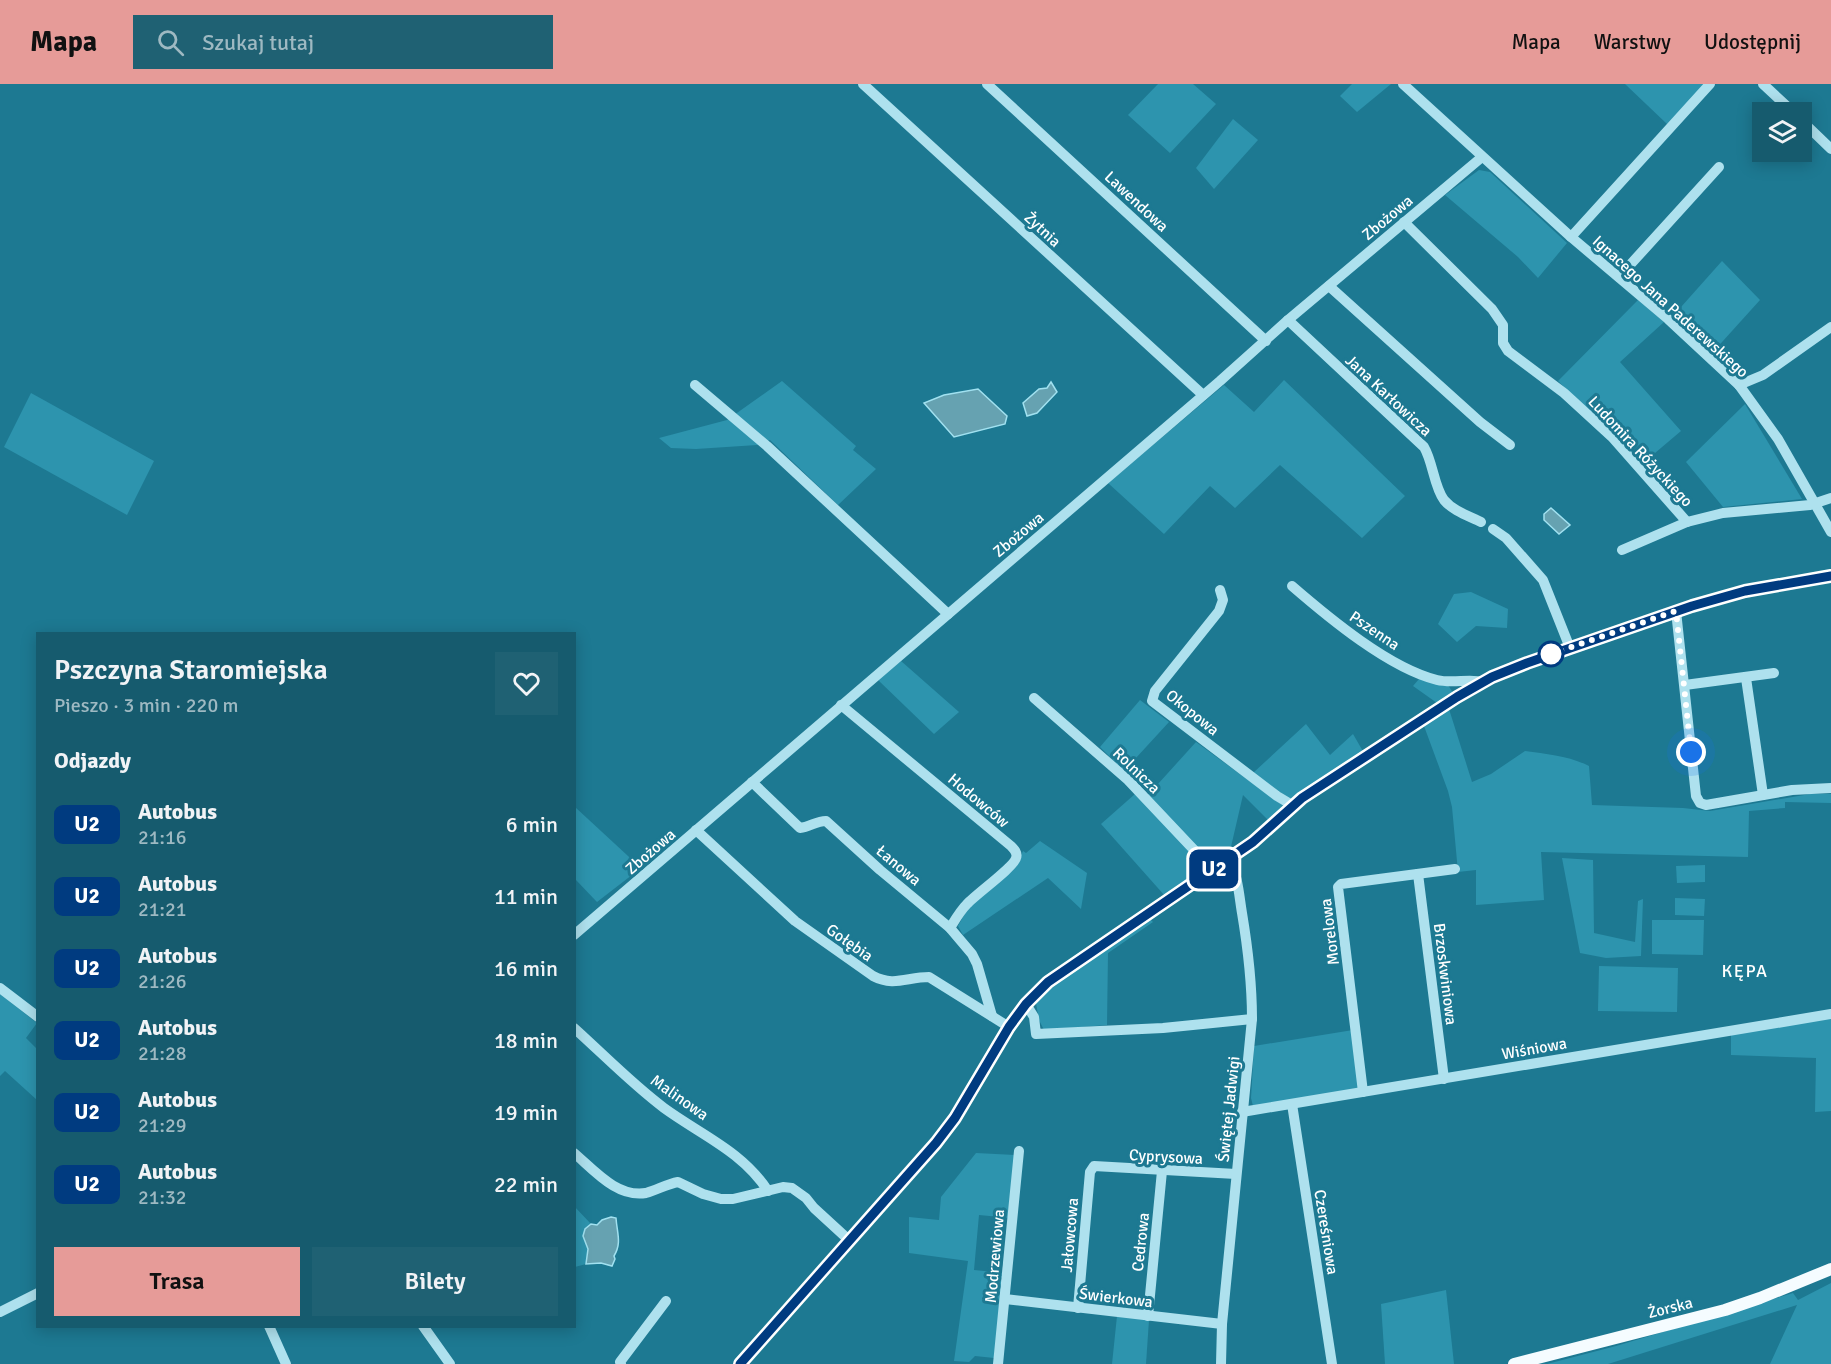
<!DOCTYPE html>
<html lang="pl">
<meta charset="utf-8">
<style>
:root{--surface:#165b6e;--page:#1f6173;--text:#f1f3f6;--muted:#9eb9c2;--accent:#e69b98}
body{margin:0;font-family:Signika,sans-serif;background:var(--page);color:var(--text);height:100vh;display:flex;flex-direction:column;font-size:22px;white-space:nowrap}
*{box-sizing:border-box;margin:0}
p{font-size:20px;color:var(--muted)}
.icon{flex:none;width:33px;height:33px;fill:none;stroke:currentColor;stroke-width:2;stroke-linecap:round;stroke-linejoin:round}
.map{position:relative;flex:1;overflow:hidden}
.drawer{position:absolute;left:36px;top:548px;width:540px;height:696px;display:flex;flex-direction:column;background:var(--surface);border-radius:0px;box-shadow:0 3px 15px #0003}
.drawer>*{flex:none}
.badge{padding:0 12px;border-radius:9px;font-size:21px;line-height:39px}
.buttons{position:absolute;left:1752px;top:18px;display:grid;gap:12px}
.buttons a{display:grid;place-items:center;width:60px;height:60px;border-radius:0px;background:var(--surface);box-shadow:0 3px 15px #0003;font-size:30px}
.you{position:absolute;width:30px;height:30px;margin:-15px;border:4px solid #fff;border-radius:50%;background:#1a73e8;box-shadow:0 0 0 9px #1a73e833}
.map>.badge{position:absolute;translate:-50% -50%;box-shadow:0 0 0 3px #fff}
h2{padding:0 18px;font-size:22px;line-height:54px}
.round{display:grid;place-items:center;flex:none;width:63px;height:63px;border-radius:0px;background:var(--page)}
.headline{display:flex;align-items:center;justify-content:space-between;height:102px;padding:0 18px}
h1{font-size:28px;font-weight:600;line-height:45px}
.primary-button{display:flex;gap:12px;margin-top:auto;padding:12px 18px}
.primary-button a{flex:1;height:69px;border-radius:0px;background:var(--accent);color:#111;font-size:24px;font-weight:600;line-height:69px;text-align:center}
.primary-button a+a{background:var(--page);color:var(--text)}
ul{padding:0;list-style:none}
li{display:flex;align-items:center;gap:18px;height:72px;padding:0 18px}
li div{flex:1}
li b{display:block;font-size:22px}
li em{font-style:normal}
li .badge{min-width:66px;font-weight:700;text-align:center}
header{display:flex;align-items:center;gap:36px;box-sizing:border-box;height:84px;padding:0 30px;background:var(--accent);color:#111}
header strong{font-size:28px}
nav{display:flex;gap:33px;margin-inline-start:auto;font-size:21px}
.search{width:420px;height:54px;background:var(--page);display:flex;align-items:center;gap:15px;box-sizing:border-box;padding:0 21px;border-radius:0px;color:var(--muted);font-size:22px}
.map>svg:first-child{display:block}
.green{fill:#2d94ae}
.water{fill:#66a2b1;stroke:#a1e1f0;stroke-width:1.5}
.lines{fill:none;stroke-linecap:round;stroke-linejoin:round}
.minor{stroke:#aee1ee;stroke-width:10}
.major{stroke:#f5fcff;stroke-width:12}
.line-casing{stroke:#fff;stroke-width:14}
.line{stroke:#003b80;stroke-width:9}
.walk{stroke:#fff;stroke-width:6;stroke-dasharray:0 10.8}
.stop-dot{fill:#fff;stroke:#003b80;stroke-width:3}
.labels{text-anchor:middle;stroke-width:6;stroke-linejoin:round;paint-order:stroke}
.street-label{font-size:16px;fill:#fff;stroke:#1d7992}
.neighbourhood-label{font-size:18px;letter-spacing:1.5px;fill:#fff;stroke:#1d7992}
</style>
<header>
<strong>Mapa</strong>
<div class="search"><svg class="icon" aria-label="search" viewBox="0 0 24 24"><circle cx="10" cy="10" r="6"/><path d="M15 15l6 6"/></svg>Szukaj tutaj</div>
<nav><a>Mapa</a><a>Warstwy</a><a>Udostępnij</a></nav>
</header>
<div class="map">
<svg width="1831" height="1280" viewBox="0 0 1831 1280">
<rect width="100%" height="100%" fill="#1d7992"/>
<g class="green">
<polygon points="1158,0 1193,0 1216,20 1170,69 1128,31"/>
<polygon points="1352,0 1391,0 1357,28 1340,12"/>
<polygon points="1625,0 1705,0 1667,40"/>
<polygon points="1233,35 1258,56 1214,105 1196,84"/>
<polygon points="1479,86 1490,88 1567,159 1538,194 1518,173 1445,111"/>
<polygon points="1722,177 1760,216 1713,268 1673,232"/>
<polygon points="1638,216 1664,238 1620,278 1681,347 1642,380 1558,297"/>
<polygon points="1284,296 1405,412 1362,454 1280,381 1235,424 1210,402 1164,450 1108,399 1224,301 1254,328"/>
<polygon points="782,297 856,362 853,366 876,385 838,421 770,356 757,361 696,365 671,364 659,354 727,336"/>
<polygon points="31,309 154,377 127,431 4,363"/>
<polygon points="1745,320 1802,415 1723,423 1686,378"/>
<polygon points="1471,508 1508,525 1507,544 1476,542 1457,558 1438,540 1454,510"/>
<polygon points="901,577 959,628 934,650 878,596"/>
<polygon points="1419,595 1448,601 1455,612 1442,620 1437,619 1413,602"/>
<polygon points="1140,616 1169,638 1124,687 1100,663"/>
<path d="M 1449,625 L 1472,698 L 1491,690 L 1525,667 C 1547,670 1569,672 1589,682 L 1592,721 L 1683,724 L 1710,727 L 1810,710 L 1831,710 L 1831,719 L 1785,718 L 1785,724 L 1749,727 L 1748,773 L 1541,768 L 1544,816 L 1476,821 L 1476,786 L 1458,788 L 1452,723 L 1448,707 L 1424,642 Z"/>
<polygon points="1306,640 1330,671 1353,650 1364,669 1291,716 1253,689"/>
<polygon points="1196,658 1285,723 1270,738 1243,711 1230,767 1214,782 1148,711"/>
<polygon points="1135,710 1208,786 1165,812 1101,740"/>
<polygon points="575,723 641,784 597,818 575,795"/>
<polygon points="1040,757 1087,789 1081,825 1048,794 963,851 958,842 968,824 1016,783 1023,767 1026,769"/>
<polygon points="1562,774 1593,776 1594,849 1635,858 1638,817 1643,815 1641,872 1606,874 1580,869"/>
<polygon points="1705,781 1705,798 1677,799 1676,782"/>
<polygon points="1675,814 1705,815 1704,832 1675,831"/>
<polygon points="1149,834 1153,838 1108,869 1107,941 1044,946 1039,936 1036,919 1055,900"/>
<polygon points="1652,836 1704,836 1703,871 1652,870"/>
<polygon points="1599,882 1678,884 1677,928 1598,927"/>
<polygon points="0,910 37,939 26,954 37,965 37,1016 5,987 0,992"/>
<polygon points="1831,933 1831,1027 1815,1028 1816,974 1731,971 1731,951"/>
<polygon points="1353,946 1359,1005 1253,1022 1251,1014 1254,962"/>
<polygon points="976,1069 1015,1071 1011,1134 979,1131 974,1186 1005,1189 994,1274 975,1272 969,1278 954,1277 968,1177 909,1169 909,1133 939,1136 941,1113"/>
<polygon points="574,1122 591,1140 585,1145 588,1165 586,1180 575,1183"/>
<polygon points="1831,1199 1831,1280 1770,1280 1797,1221 1608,1280 1547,1280 1616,1262 1793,1209 1798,1216"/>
<polygon points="1446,1206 1454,1280 1385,1280 1381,1220"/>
<polygon points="1117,1232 1149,1236 1146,1280 1112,1280"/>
</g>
<g class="water">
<polygon points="1051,298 1057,308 1037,329 1027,332 1023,319 1039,305 1047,304"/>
<polygon points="978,305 1007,332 1005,340 954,353 924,319 944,311"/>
<polygon points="1551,424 1570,441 1559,450 1544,436 1544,430"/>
<path d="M 611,1133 L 616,1134 C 617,1149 622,1159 614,1172 L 615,1175 L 612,1182 L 601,1179 L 586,1180 L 588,1165 L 583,1152 L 585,1145 L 591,1140 L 597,1141 L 602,1136 Z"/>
</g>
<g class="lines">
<g class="minor">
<polyline points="863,0 1203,311"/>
<polyline points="987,0 1266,257"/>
<polyline points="1403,0 1571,153 1668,235 1739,301 1778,355 1831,448"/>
<polyline points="1763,0 1793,28"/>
<polyline points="1802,37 1831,65"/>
<polyline points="1404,138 1492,225 1503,241 1503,259 1508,267 1564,309 1612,353 1687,438"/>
<polyline points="1571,153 1710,0"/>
<polyline points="1619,193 1719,83"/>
<polyline points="1329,202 1480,338 1510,361"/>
<path d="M 1288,236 L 1424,363 C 1433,378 1434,403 1444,416 C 1453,427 1469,432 1481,438"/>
<polyline points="695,301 767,362 948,530"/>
<polyline points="1739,301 1763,291 1831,243"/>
<polyline points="1493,445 1506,454 1543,496 1570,564"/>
<polyline points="1622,466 1687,438 1723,429 1810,421 1831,414"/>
<path d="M 1292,502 C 1329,534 1389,584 1437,596 C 1454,600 1468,594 1483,598"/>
<polyline points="1220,506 1223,516 1219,527 1155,607 1152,617 1277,712 1292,721"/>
<polyline points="1676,527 1696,712 1700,719 1706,721 1792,706 1831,704"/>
<polyline points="1746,594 1763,711"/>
<polyline points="1685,601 1774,589"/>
<polyline points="1034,614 1128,696 1213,786"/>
<path d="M 841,621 L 1011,762 C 1014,765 1018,769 1016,774 C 1014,783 976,810 967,820 C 960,827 955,836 950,844"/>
<path d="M 752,698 L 800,744 C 810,743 816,737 826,737 L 880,786 L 950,844 L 972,870 L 977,880 L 992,932"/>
<path d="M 696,746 L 795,837 L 873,892 C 894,903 907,893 929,893 L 1009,943"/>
<polyline points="1418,790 1444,995"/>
<polyline points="574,851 1220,297 1288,236 1482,73"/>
<polyline points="0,904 38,933"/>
<polyline points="1026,920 1034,933 1036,950 1163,944 1252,935"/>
<path d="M 574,944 C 604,971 632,1000 664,1024 C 701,1051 742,1067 768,1107"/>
<polyline points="1363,1008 1338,803 1341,800 1455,785"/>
<polyline points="1292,1020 1332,1280"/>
<polyline points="1242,1028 1831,930"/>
<path d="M 574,1069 C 594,1086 617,1114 646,1109 C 657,1106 667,1100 678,1098 L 703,1110 L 721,1115 L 733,1115 L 783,1103 L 792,1104 L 806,1114 L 814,1124 L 850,1157"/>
<polyline points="1005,1215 1222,1240"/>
<polyline points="1078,1224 1090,1088 1094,1082 1236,1090"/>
<polyline points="0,1228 38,1209"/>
<polyline points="1148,1232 1162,1087"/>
<polyline points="269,1242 286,1280"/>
<polyline points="423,1242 450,1280"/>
<polyline points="621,1280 620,1278 666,1217"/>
<polyline points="740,1280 936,1060 955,1034 1009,943 1026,920 1048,898 1253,758 1302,714 1471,605 1501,589 1725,512 1831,492"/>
<polyline points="998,1280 1019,1067"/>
<path d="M 1221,1280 L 1222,1240 L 1252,935 C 1252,899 1248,865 1242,829 C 1239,811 1238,791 1229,775"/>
</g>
<polyline class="major" points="1514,1280 1725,1226 1760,1214 1831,1185"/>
</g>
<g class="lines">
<defs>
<polyline id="line" points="740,1280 936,1059 955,1034 1009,943 1026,920 1048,898 1253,758 1302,714 1457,613 1492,593 1527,579 1692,522 1745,507 1831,492"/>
</defs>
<use href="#line" class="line-casing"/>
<use href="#line" class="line"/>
<polyline class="walk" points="1551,570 1676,527 1691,668"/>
</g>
<circle class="stop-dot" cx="1551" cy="570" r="12"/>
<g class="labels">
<g class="street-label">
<text transform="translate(1137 117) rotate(43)" y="6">Lawendowa</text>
<text transform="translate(1387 133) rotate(-40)" y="6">Zbożowa</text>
<text transform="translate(1043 145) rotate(43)" y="6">Żytnia</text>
<text transform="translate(1671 222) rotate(42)" y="6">Ignacego Jana Paderewskiego</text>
<text transform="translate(1389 311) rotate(43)" y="6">Jana Karłowicza</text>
<text transform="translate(1641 367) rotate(47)" y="6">Ludomira Różyckiego</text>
<text transform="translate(1018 450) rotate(-40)" y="6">Zbożowa</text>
<text transform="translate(1375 546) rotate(34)" y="6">Pszenna</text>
<text transform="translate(1193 628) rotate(39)" y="6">Okopowa</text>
<text transform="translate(1137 686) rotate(44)" y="6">Rolnicza</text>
<text transform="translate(979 716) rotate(40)" y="6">Hodowców</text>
<text transform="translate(650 767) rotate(-41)" y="6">Zbożowa</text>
<text transform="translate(899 781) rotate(40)" y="6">Łanowa</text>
<text transform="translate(1329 848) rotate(-97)" y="6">Morelowa</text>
<text transform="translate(850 858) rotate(35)" y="6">Gołębia</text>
<text transform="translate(1446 890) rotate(83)" y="6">Brzoskwiniowa</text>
<text transform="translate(1534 964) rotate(-10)" y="6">Wiśniowa</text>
<text transform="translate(680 1013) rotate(35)" y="6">Malinowa</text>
<text transform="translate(1228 1025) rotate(-84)" y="6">Świętej Jadwigi</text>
<text transform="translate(1166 1072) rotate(3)" y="6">Cyprysowa</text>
<text transform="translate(1327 1148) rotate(81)" y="6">Czereśniowa</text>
<text transform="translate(1069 1151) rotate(-85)" y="6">Jałowcowa</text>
<text transform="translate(1140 1158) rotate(-84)" y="6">Cedrowa</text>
<text transform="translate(994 1172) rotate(-85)" y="6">Modrzewiowa</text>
<text transform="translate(1116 1213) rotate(7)" y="6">Świerkowa</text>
<text transform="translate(1670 1223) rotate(-14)" y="6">Żorska</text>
</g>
<g class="neighbourhood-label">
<text x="1745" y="893">KĘPA</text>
</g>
</g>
</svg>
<div class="buttons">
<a><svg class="icon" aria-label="layers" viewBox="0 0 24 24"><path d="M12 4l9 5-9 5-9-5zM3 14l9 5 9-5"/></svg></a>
</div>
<div class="you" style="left:1691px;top:668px"></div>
<b class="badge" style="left:1214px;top:785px;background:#003b80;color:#fff">U2</b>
<section class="drawer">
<div class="headline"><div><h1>Pszczyna Staromiejska</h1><p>Pieszo · 3 min · 220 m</p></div><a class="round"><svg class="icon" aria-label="heart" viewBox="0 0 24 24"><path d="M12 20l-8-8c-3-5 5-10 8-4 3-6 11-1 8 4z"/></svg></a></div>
<h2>Odjazdy</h2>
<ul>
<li><span class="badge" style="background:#003b80;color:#fff">U2</span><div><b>Autobus</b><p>21:16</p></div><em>6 min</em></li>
<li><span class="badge" style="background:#003b80;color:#fff">U2</span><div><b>Autobus</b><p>21:21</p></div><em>11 min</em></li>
<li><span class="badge" style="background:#003b80;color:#fff">U2</span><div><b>Autobus</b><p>21:26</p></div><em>16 min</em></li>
<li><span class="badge" style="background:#003b80;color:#fff">U2</span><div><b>Autobus</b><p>21:28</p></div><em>18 min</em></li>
<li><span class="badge" style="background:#003b80;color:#fff">U2</span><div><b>Autobus</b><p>21:29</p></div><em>19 min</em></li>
<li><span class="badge" style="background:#003b80;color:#fff">U2</span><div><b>Autobus</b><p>21:32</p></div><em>22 min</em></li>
</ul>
<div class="primary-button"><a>Trasa</a><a>Bilety</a></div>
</section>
</div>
